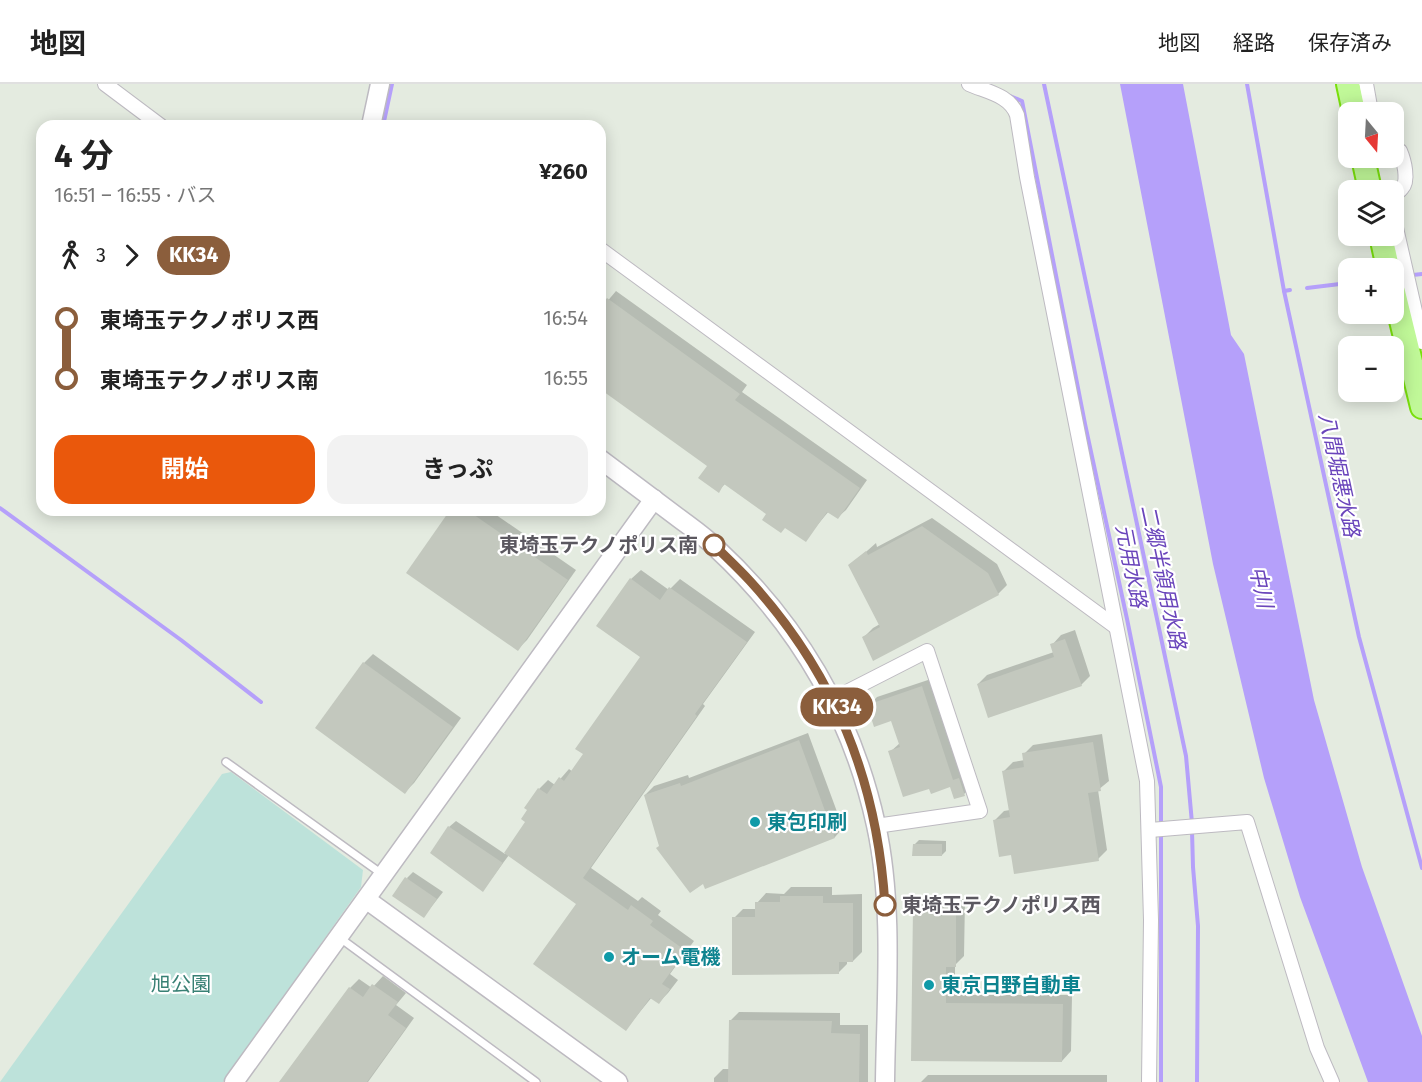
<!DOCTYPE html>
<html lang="ja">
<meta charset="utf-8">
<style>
:root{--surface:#fff;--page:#f2f2f2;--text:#222;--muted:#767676;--line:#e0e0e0;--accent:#ea580c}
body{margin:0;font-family:"Fira Sans","Noto Sans JP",sans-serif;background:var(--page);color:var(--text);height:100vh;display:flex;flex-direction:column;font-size:22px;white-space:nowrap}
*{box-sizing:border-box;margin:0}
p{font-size:20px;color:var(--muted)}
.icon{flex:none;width:33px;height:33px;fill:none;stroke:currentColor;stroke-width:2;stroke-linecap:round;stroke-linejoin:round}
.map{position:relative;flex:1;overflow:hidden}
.side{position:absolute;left:36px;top:36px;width:570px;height:396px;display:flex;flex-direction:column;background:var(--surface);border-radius:18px;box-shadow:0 3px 15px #0003}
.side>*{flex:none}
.badge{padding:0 12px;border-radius:20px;font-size:21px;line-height:39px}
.needle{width:39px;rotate:162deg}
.tools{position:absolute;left:1338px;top:18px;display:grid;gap:12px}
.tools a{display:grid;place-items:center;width:66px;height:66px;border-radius:12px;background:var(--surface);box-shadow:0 3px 15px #0003;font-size:30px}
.map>.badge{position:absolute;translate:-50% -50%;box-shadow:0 0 0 3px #fff}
.legs{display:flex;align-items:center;gap:9px;height:66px;padding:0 18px;font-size:20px}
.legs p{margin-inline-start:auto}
.head{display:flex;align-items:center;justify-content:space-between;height:102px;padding:0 18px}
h1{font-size:33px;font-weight:700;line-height:45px}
.action{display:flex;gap:12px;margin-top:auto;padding:12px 18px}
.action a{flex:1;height:69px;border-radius:18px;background:var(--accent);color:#fff;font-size:24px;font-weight:700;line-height:69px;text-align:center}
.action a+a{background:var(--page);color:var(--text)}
ul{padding:0 18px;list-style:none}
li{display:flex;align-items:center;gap:21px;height:60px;font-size:22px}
li i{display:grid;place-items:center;width:9px;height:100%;margin:0 8px;background:currentColor}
li i::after{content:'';width:15px;height:15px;margin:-8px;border:4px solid;border-radius:50%;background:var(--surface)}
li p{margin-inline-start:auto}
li:first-child i{background:linear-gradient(#0000 50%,currentColor 0)}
li:last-child i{background:linear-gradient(currentColor 50%,#0000 0)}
header{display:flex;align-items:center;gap:36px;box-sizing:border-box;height:84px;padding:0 30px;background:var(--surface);border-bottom:2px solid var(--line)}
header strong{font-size:28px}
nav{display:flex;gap:33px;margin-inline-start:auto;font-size:21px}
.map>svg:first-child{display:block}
.green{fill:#bde2da}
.water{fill:#b5a0fa}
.shadow{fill:#0003}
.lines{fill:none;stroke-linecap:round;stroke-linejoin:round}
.stream{stroke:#b5a0fa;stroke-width:4}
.building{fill:#c3c8be}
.service-casing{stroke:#bdbac1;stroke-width:10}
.minor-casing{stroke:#bdbac1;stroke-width:16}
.tertiary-casing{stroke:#bdbac1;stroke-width:21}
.trunk-casing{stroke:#79df0c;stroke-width:26}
.service{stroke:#fff;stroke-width:7}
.minor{stroke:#fff;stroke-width:14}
.tertiary{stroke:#fff;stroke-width:18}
.trunk{stroke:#c0f898;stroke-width:22}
.line-1-casing{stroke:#fff;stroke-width:14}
.line-1{stroke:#8b5e3c;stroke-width:9}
.stop-1-dot{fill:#fff;stroke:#8b5e3c;stroke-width:3}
.culture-dot{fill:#0f9aa8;stroke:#fff;stroke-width:2}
.labels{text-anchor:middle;stroke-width:4.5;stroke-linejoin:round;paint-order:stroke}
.stop-label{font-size:20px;font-weight:bold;fill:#5b5860;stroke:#fff;text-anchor:end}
.culture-label{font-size:20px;font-weight:bold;fill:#0d838f;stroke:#fff;text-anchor:start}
.park-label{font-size:20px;fill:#388074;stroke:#fff}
.water-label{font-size:21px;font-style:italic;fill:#6a45bb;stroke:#fff}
</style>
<header>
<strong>地図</strong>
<nav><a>地図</a><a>経路</a><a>保存済み</a></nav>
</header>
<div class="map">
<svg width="1422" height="998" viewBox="0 0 1422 998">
<rect width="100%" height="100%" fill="#e4ebe0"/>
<polygon class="green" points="231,688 363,786 361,803 223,998 0,998 222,690"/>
<polygon class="water" points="1120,0 1183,0 1231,251 1244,270 1314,616 1362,783 1422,952 1422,998 1368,998 1300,813 1264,694 1213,480"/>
<g class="shadow">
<polygon points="616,207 747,301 742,308 867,396 846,426 838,433 829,427 805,456 726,399 718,407 709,381 600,303 600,226"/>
<polygon points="452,426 489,426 576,486 527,556 518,565"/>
<polygon points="932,434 997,480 1007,501 998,510 864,553 873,544 880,540 850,482 876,459 877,463"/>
<polygon points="641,486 669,506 680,495 755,548 703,620 705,622 591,784 638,817 642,813 661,827 658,831 694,857 670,890 678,896 668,909 659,918 652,913 626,945 578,820 509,771 483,806 449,743 456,737 505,770 527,738 539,705 548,696 555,701 569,685 573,688 642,573 631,495"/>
<polygon points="1075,546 1090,592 1081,601 978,600 987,591 1054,568 1052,561 1061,551"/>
<polygon points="373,570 461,634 414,699 405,708 364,579"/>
<polygon points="931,595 973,702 964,710 890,668 900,659 892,635 868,622 877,613"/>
<polygon points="808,649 843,744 835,753 704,797 661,761 645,711 654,702 688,691 689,694"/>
<polygon points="1102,650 1109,697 1098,706 1107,766 1098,775 1012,769 995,736 1004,727 1010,726 1004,687 1013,678 1025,676 1024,670 1033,661"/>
<polygon points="919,756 946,757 946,767 942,771 914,761"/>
<polygon points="413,788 443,808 424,832 407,794"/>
<polygon points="791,803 832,803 832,811 862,810 862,868 853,877 847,877 847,880 838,889 734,834 743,825 757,825 757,819 766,809 784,810"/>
<polygon points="924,815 965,815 964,872 955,881 955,911 1072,911 1071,967 1062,977 913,976 914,824"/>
<polygon points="383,892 406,909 396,921 414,934 368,998 280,998 350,904 359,895 372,904"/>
<polygon points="739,928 840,929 840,941 868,941 868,998 714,998 714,994 723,985 730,985 730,937"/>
<polygon points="928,991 1107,991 1107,998 921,998"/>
</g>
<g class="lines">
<g class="stream">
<polyline points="1044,0 1186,672 1192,739"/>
<polyline points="1247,0 1284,207 1359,553 1422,784"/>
<polyline points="1010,12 1022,17 1085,340 1127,535 1161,703 1161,998"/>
<polyline points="383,42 392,0"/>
<polyline points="1413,191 1422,190"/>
<polyline points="1307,204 1348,199"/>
<polyline points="1284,207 1290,206"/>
<polyline points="0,424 181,556 261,618"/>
<polyline points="1192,747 1193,783 1198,842 1197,998"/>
</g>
</g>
<g class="building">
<polygon points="607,214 740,310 735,316 860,404 838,435 827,428 806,458 785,444 781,449 762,436 766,430 724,400 719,409 698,394 707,382 600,305 600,223"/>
<polygon points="450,426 467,426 568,496 518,567 406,489"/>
<polygon points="922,442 988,489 999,511 873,577 862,553 880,543 848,481 866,467 868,471"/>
<polygon points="630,494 660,516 669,503 747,558 695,630 697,632 583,794 628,826 631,821 653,837 650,841 686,867 662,900 670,905 659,920 650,914 626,947 533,880 576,820 504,769 525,738 521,735 527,726 524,724 538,704 547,710 559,693 564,697 583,670 575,665 640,573 596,542"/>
<polygon points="1065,555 1082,602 988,634 977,600 1054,573 1050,560"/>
<polygon points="363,578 453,643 405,710 315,644"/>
<polygon points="922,602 953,696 959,694 965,712 954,715 950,703 931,710 929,705 903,713 888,667 900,663 891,637 874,643 867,621"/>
<polygon points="799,656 835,754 705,805 703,800 690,809 656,764 659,762 644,711 680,699 681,702"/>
<polygon points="1093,658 1101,707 1088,709 1099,777 1014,790 1011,771 999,773 993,736 1010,733 1002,687 1024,683 1022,669"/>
<polygon points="448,742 503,779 483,808 430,769"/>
<polygon points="913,760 942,760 942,772 912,772"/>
<polygon points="405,793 437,815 424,834 392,812"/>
<polygon points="780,812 823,812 823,819 853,819 853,878 839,878 839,890 732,891 732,833 755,833 755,818 780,818"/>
<polygon points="913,824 956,824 956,883 946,883 946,919 1063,920 1062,978 911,977"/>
<polygon points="372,900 398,918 388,931 406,944 367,998 279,998 349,903 363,913"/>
<polygon points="729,936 832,937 831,949 860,950 859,998 728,998"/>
</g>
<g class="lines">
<defs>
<g id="service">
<polyline points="226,678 382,790"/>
<polyline points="340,854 536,998"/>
</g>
<g id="minor">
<polyline points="105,0 161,42"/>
<path d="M 969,0 C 987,8 1010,11 1017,31 L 1027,93 L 1147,697 L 1151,836 L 1149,998"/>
<polyline points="1366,0 1371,28"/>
<path d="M 1394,64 L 1400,67 C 1404,76 1409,97 1402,104 C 1400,107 1396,109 1394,111"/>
<polyline points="1394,135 1422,258"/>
<polyline points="600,165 1116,543"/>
<polyline points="833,615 927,567 980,727 876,742"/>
<polyline points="1150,746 1247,738 1317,964 1332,998"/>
</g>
<g id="tertiary">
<polyline points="371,42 380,0"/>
<path d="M 600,375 C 627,395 653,415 680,435 C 692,444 705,453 715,463 C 797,539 852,631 876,741 C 894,822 886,915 885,998"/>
<polyline points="367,816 618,998"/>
<polyline points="234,998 654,415"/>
</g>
<g id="trunk">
<polyline points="1348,0 1354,28"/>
<polyline points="1363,74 1370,106"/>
<polyline points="1381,152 1388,184"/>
<polyline points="1394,208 1422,323"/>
</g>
</defs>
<use href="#service" class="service-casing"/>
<use href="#minor" class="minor-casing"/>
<use href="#tertiary" class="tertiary-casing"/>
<use href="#trunk" class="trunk-casing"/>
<use href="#service" class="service"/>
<use href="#minor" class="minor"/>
<use href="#tertiary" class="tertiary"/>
<use href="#trunk" class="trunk"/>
</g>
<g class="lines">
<defs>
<path id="line-1" d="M 714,461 C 726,473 738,484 750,497 C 835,590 877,696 885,821"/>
</defs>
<use href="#line-1" class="line-1-casing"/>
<use href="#line-1" class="line-1"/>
</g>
<g class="stop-1-dot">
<circle cx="714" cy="461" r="10"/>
<circle cx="885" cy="821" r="10"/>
</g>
<g class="culture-dot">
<circle cx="755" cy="738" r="6"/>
<circle cx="609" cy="873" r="6"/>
<circle cx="929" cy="901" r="6"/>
</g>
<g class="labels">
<g class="stop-label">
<text x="698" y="468">東埼玉テクノポリス南</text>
<text x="902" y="828" text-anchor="start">東埼玉テクノポリス西</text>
</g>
<g class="culture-label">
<text x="767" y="745">東包印刷</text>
<text x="621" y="880">オーム電機</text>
<text x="941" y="908">東京日野自動車</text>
</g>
<g class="park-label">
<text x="181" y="907">旭公園</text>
</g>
<g class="water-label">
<text transform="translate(1339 391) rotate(78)" y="7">八間堀悪水路</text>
<text transform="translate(1131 482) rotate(79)" y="7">元用水路</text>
<text transform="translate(1163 493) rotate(78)" y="7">二郷半領用水路</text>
<text transform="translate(1261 503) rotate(78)" y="7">中川</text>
</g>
</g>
</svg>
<div class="tools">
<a><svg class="needle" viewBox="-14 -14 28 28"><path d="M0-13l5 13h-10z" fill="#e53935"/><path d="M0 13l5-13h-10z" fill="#767676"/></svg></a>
<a><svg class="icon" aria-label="layers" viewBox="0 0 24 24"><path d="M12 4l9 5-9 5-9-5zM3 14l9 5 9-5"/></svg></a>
<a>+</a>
<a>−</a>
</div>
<b class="badge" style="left:837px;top:623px;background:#8b5e3c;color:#fff">KK34</b>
<section class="side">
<div class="head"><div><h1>4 分</h1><p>16:51 – 16:55 · バス</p></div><b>¥260</b></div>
<div class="legs"><svg class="icon" aria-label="walk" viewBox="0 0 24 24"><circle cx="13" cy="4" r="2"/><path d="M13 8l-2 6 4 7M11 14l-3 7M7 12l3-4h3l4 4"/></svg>3<svg class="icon" aria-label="forward" viewBox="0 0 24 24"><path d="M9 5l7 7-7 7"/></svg><b class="badge" style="background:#8b5e3c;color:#fff">KK34</b></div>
<ul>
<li><i style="color:#8b5e3c"></i><b>東埼玉テクノポリス西</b><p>16:54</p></li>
<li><i style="color:#8b5e3c"></i><b>東埼玉テクノポリス南</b><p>16:55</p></li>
</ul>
<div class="action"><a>開始</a><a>きっぷ</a></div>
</section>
</div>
